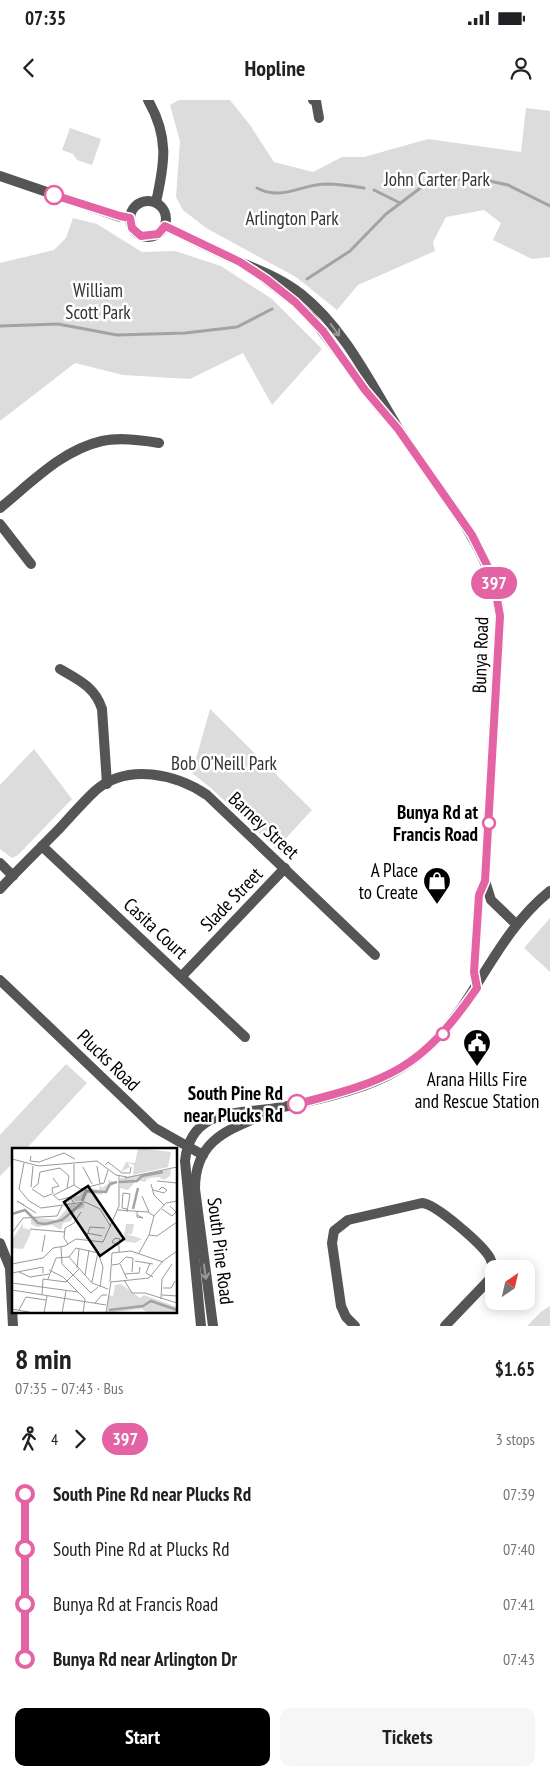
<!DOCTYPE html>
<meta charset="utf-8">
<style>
:root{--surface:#fff;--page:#f6f6f6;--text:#202124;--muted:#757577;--accent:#000}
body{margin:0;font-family:"PT Sans Narrow",sans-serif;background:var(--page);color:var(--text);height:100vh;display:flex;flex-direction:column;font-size:19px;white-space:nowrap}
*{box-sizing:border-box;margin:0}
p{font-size:16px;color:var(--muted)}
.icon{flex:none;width:28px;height:28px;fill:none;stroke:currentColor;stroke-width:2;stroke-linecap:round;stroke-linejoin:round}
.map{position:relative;height:1226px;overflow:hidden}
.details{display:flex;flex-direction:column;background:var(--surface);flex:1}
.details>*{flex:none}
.badge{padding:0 10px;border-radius:16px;font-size:18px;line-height:32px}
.needle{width:32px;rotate:34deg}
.fabs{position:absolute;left:485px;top:1160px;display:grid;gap:10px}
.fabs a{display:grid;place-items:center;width:50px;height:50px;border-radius:10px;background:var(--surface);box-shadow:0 2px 12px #0003;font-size:25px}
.map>.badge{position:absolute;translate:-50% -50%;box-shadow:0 0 0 2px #fff}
.legs{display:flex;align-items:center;gap:8px;height:55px;padding:0 15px;font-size:16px}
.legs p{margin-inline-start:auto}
.headline{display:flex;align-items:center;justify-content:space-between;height:85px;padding:0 15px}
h1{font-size:28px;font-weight:700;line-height:38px}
.button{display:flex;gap:10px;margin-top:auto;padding:10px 15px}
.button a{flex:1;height:58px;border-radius:10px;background:var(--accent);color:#fff;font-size:20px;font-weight:700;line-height:58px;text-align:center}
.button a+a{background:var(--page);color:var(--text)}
ul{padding:0 15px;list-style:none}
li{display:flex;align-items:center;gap:18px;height:55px;font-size:19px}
li i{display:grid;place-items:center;width:8px;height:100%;margin:0 6px;background:currentColor}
li i::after{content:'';width:12px;height:12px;margin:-6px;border:4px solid;border-radius:50%;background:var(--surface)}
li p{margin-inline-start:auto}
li:first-child i{background:linear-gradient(#0000 50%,currentColor 0)}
li:last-child i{background:linear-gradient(currentColor 50%,#0000 0)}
.status{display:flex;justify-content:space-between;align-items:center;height:35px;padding:0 25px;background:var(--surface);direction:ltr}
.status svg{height:14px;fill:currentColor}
header{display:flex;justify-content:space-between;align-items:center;height:65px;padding:0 15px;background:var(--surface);font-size:22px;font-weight:700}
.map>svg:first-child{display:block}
.green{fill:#dcdcdc}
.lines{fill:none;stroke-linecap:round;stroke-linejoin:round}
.stream{stroke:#a3a3a3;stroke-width:3}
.minor{stroke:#555;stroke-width:10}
.tertiary{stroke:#555;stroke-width:10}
.oneway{stroke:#999}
.line-1-casing{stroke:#fff;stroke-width:11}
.line-1{stroke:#e463a4;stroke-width:8}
.stop-1-dot{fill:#fff;stroke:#e463a4;stroke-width:2.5}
.labels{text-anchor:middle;stroke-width:5;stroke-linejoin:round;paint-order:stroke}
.park-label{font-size:19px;fill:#333;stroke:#fff}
.street-label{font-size:19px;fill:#000;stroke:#fff}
.stop-label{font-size:19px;font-weight:bold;fill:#000;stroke:#fff;text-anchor:end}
.poi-label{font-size:19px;fill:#000;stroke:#fff;text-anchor:end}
.inset-river{fill:none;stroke:#a3a3a3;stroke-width:2.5}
.inset-road{fill:none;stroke:#999;stroke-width:1}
.view{fill:#000;fill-opacity:0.15;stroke:#000;stroke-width:2.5}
.inset-edge{fill:none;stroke:#000;stroke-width:2.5}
</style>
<div class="status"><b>07:35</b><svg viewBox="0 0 49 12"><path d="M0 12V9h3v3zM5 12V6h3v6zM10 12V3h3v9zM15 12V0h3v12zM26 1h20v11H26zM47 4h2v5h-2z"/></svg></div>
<header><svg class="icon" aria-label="back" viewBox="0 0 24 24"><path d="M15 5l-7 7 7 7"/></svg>Hopline<svg class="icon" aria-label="person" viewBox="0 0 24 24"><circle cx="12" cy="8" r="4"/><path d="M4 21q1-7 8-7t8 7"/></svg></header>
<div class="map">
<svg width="550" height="1226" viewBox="0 0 550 1226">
<rect width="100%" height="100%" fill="#fff"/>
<g class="green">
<polygon points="179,0 230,0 250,25 274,62 313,72 342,57 364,57 428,39 521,52 526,8 550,11 550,157 532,159 493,140 501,123 484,110 446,117 433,142 435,151 358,185 337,210 296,177 206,128 183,110 176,97 180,41 170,5"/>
<polygon points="70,28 101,39 92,65 77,60 73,54 62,50"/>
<polygon points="73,118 97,124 142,152 175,151 221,166 272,199 322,249 272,305 243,253 190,279 123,275 75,263 0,321 0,163 54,150 66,138"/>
<polygon points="210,609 312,710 276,749 211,688 192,673"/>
<polygon points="34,649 72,699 18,755 12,758 0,749 0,685"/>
<polygon points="550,818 550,872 524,848"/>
<polygon points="66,964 87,983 25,1050 14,1050 14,1062 0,1076 0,1035"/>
<polygon points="550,1206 550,1226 527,1226 542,1211"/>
</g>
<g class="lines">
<g class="stream">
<path d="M 257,88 C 282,101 299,85 325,84 C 338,84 352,86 364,88"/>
<polyline points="374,90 400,103"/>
<polyline points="307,179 350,151 386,114 423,86 471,77 508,85 550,106"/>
<polyline points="0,226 58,224 117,235 185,233 237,227 272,209"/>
</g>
<g class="minor">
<path d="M 148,0 C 169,37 165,62 156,102"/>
<polyline points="313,0 316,1 319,18"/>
<path d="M 0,408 C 31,383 62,350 102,341 C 120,337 141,340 159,343"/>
<polyline points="0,424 31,464"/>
<path d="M 60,569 C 79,580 95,587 102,609 L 107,684"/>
<polyline points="42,746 245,937"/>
<polyline points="0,763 13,776"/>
<path d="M 0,789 C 19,769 39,749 59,729 C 71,716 83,702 96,690 C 128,663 176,674 207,695 L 375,855"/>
<polyline points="182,876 285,768"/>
<polyline points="0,1143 10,1168 13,1226"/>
<path d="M 355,1226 L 346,1217 L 341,1206 L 332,1143 L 334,1131 L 348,1120 L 422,1103 C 436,1104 483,1145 490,1158 C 494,1166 494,1173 489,1180 L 445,1226"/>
</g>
<g class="tertiary">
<polyline points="0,76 120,117 129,117"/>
<circle cx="148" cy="119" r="18"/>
<path d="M 165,126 C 190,138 215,151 240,162 C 261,171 282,179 301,194 C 344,228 370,282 398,328 C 436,390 491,442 500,516 L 485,781 L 491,800 L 516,824"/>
<polyline points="260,175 295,202 312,218 383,312"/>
<polyline points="0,880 155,1028 203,1055"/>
<polyline points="477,888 474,872 479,795 485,781"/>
<path d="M 201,1226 L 185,1061 C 191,1005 242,1015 283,1007 C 313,1001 345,994 374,982 C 471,942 477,850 550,791"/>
<path d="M 213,1226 L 195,1089 C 195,1036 233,1029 272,1011"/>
</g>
</g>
<defs><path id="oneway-shaft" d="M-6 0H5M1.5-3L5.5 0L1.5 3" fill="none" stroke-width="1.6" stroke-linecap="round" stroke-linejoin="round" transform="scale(1.25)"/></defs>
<g class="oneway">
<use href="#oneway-shaft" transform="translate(335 230) rotate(54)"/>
<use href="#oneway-shaft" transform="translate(205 1172) rotate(82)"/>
</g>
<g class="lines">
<defs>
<path id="line-1" d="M 54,95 L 120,116 L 130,118 L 132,128 L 141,136 L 158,134 L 165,126 L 240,162 L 266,179 L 295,202 L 323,231 L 365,290 L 398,329 L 472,435 L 493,477 L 500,516 L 485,781 L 479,795 L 474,872 L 477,888 C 421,969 391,980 297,1004"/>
</defs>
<use href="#line-1" class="line-1-casing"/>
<use href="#line-1" class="line-1"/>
</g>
<defs>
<symbol id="shop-pin" viewBox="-11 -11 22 30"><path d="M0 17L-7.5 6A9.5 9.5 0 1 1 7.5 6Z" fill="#000" stroke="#fff"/><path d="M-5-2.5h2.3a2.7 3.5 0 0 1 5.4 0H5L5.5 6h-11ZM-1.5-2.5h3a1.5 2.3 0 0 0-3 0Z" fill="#fff"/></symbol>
<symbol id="civic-pin" viewBox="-11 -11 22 30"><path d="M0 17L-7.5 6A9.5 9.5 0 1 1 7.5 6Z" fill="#000" stroke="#fff"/><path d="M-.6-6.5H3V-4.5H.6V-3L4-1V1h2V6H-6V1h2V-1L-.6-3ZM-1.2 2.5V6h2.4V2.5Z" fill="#fff"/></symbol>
</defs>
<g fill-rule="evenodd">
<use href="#shop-pin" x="421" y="765" width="32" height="43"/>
<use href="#civic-pin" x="461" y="927" width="32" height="43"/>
</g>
<g class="stop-1-dot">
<circle cx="54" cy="95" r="9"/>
<circle cx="489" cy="723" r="6"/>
<circle cx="443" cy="934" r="6"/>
<circle cx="297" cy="1004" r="9"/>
</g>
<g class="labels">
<g class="park-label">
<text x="437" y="86">John Carter Park</text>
<text x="292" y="125">Arlington Park</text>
<text x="98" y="197">William<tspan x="98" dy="22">Scott Park</tspan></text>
<text x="224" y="670">Bob O'Neill Park</text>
</g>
<g class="street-label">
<text transform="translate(480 555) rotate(-88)" y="7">Bunya Road</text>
<text transform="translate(264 725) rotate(43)" y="7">Barney Street</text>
<text transform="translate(231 799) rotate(-46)" y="7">Slade Street</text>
<text transform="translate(156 828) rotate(43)" y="7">Casita Court</text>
<text transform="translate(109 960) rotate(44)" y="7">Plucks Road</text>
<text transform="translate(221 1151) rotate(83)" y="7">South Pine Road</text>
</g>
<g class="stop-label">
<text x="478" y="719">Bunya Rd at<tspan x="478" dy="22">Francis Road</tspan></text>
<text x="283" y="1000">South Pine Rd<tspan x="283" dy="22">near Plucks Rd</tspan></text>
</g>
<g class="poi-label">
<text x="418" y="777">A Place<tspan x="418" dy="22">to Create</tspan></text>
<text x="477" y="986" text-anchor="middle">Arana Hills Fire<tspan x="477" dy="22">and Rescue Station</tspan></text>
</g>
</g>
<g transform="translate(12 1048)">
<rect width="165" height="165" fill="#fff"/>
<path d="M 126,0 L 159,4 L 156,19 L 121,27 L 122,17 L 116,15 L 118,19 L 109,24 L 114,14 L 123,15 ZM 165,20 L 159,21 L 158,28 L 152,32 L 147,29 L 137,30 L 138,34 L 136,30 L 133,34 L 125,32 L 116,42 L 108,40 L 108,30 ZM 96,32 L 104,34 L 89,47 L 76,45 L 72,53 L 63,53 L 59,49 L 67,48 L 75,39 L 87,42 L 88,37 L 90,40 L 97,35 ZM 73,55 L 72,59 L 63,63 L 59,73 L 51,75 L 49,82 L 40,77 L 25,79 L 19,76 L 19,69 L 45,72 L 58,57 ZM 11,75 L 11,80 L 19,82 L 18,87 L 11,101 L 0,100 L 0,92 ZM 114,76 L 122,76 L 120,86 L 115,86 L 130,91 L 123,95 L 111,93 ZM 109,136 L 128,150 L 132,147 L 165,159 L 165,164 L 136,165 L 130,161 L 95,165 L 96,147 L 101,148 L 103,137 Z" fill="#dcdcdc"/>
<path class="inset-river" d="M 107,34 L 125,33 L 130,28 L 151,24M 70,53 L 74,43 L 94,44 L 98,36 L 105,34M 121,61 L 126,40M 0,66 L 13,62 L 26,75 L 33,76 L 50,72 L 70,55M 97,162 L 131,158 L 139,153 L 165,162"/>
<path class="inset-road" d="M 19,8 L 18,13 L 27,14 L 52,5 L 63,11M 0,11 L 27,18 L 85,13 L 104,27 L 115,29M 12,15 L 7,41 L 17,53 L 29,60 L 73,54 L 88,61 L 99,79M 93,17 L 96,14 L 110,25 L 118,25 L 119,19M 85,18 L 88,36M 71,19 L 80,36M 113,30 L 165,19M 145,33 L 165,35M 139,36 L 142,47 L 152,57M 62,37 L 68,41 L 92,35 L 96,22M 19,39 L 21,18M 21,40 L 26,36 L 28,24 L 48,20 L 57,28 L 55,40M 20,41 L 32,49 L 40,46M 141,42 L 152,45 L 155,42 L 150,39 L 147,42M 41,46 L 40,40 L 47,38 L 41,30M 41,47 L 47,52 L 58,49 L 62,55M 42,47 L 62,37 L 62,16M 130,48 L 137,64M 12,57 L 5,53 L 24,65M 150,61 L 160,68 L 164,64 L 158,58M 106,62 L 136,64 L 142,68 L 154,55 L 165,53M 115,64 L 118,46 L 111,45 L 110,60 L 115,61M 125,67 L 131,70 L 125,69 L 125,64 L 126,63M 18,81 L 52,84M 0,85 L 11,70 L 45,68 L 50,58M 75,85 L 90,88M 137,87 L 145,88 L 165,74M 74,91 L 78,79 L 93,80M 91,94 L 107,58 L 107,28M 56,96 L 52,90 L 53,80 L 62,75 L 69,64M 107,97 L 108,91 L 103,90 L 100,94 L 107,98 L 107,104M 49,99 L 50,116 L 79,145 L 86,139M 30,104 L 33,87M 100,105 L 119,103 L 151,114M 127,105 L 137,87 L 142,68M 57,109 L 64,100 L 86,105 L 91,119 L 88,139M 57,109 L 80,135 L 96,141M 123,113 L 141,116M 138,115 L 134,125 L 141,129M 0,116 L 31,110 L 41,100 L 53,98 L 64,91 L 91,94M 108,116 L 115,131M 100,117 L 107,116 L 114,109 L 121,110 L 120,124M 65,120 L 67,101M 37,122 L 51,129 L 73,151 L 71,165M 7,124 L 18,129 L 37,126M 0,125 L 31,119 L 31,125M 113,126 L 127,125 L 128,119M 73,127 L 77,102M 36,131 L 44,110 L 57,109M 112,132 L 120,145 L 133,145 L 165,155M 80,134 L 86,104M 98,134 L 100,105M 0,135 L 66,144M 151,140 L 159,140 L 163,133M 0,142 L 94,157M 30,147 L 31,131 L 54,134 L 67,121M 150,147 L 165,148M 149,151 L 150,131 L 160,116M 83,155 L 90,147 L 95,147M 0,161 L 17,164M 7,162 L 14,149 L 34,152M 32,165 L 35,148M 50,165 L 54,143M 94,165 L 99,134 L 137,130 L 151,113 L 165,103"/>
<path class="view" d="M 76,38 L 112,91 L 88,108 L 52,54 Z"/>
<rect width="165" height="165" class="inset-edge"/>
</g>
</svg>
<div class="fabs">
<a><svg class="needle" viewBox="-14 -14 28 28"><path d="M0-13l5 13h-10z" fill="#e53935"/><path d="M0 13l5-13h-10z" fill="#757577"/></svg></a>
</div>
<b class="badge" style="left:494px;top:483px;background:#e463a4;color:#fff">397</b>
</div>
<section class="details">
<div class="headline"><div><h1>8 min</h1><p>07:35 – 07:43 · Bus</p></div><b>$1.65</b></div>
<div class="legs"><svg class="icon" aria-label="walk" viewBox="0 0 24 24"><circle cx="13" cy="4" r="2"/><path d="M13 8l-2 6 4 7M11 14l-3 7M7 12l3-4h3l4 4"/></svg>4<svg class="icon" aria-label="forward" viewBox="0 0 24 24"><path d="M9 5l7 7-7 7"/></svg><b class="badge" style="background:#e463a4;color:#fff">397</b><p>3 stops</p></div>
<ul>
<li><i style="color:#e463a4"></i><b>South Pine Rd near Plucks Rd</b><p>07:39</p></li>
<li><i style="color:#e463a4"></i><span>South Pine Rd at Plucks Rd</span><p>07:40</p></li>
<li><i style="color:#e463a4"></i><span>Bunya Rd at Francis Road</span><p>07:41</p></li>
<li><i style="color:#e463a4"></i><b>Bunya Rd near Arlington Dr</b><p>07:43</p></li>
</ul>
<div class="button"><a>Start</a><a>Tickets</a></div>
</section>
